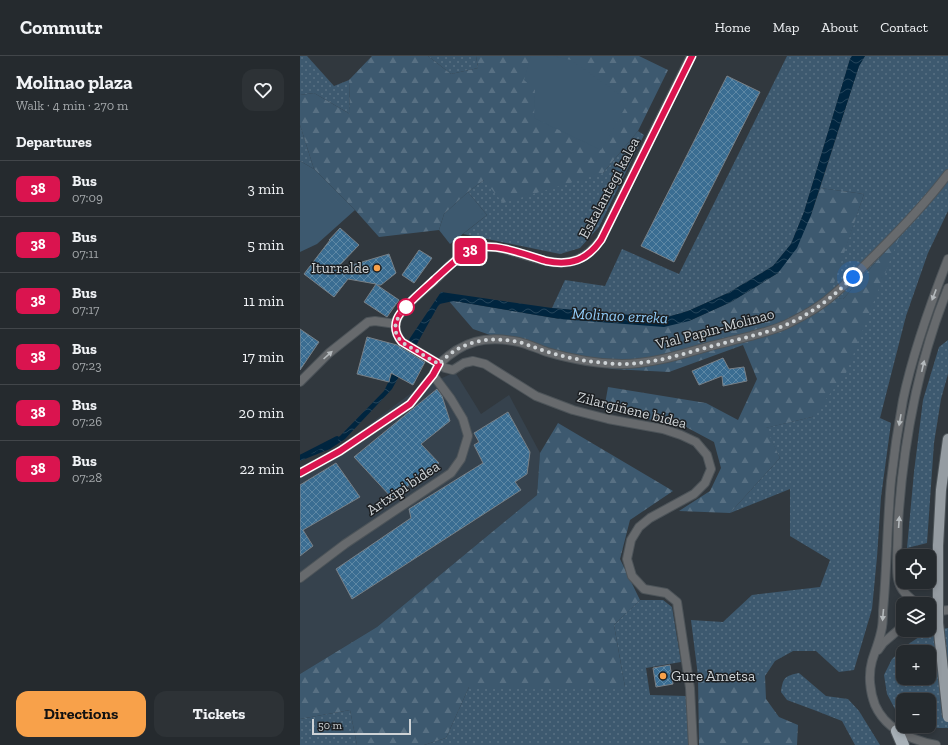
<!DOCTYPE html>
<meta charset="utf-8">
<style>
:root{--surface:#252a2e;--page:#2d3236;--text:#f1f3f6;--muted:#a3a7aa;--line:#42464a;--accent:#f8a14a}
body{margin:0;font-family:"Zilla Slab",serif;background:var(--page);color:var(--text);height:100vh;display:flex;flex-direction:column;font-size:15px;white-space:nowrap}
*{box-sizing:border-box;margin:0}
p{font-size:13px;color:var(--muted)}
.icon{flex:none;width:22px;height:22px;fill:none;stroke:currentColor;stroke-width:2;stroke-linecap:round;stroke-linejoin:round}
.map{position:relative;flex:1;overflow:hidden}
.side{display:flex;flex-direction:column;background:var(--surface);width:300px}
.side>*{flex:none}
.badge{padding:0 8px;border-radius:6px;font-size:14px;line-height:26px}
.tools{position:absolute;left:596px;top:493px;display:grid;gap:8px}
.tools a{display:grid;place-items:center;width:40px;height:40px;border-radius:8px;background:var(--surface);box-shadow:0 2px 6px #0003,0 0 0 1px var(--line);font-size:20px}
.scale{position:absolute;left:12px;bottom:10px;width:99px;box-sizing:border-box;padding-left:4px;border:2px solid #ced3d6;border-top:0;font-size:11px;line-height:14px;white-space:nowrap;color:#ced3d6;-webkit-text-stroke:3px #1c1f22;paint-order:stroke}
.you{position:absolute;width:20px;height:20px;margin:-10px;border:3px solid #fff;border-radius:50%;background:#1a73e8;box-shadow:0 0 0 6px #1a73e833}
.map>.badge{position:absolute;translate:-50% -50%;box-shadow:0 0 0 2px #fff}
h2{padding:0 16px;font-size:15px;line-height:36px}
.round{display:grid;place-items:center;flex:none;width:42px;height:42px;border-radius:12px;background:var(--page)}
.overview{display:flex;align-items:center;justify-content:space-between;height:68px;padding:0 16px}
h1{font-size:19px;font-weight:800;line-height:30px}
.primary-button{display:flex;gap:8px;margin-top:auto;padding:8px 16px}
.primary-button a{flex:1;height:46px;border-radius:12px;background:var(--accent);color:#111;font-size:16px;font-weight:800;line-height:46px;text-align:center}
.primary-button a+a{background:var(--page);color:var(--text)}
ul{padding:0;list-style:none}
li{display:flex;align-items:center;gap:12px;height:56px;padding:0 16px;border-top:1px solid var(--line)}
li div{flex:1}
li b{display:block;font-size:15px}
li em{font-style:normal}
li .badge{min-width:44px;font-weight:700;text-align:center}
header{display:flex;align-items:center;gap:24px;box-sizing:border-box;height:56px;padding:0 20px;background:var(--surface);border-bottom:1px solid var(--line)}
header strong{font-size:19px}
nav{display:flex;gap:22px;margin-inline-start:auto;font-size:14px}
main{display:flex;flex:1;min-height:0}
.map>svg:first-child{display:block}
.built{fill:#36424d}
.grass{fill:url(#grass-dots);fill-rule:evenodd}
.forest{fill:url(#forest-firs)}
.garden{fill:#3d596f}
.water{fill:url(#water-waves)}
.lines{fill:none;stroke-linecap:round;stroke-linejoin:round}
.stream{stroke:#00253f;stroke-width:4}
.building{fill:url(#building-cross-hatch);stroke:#788087}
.minor-casing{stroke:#4d5459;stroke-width:10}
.tertiary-casing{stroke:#4d5459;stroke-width:10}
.primary-casing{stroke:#4d5459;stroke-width:12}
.motorway-casing{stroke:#4d5459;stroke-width:14}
.minor{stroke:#676a6d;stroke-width:8}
.tertiary{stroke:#676a6d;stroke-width:8}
.primary{stroke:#959ca2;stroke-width:10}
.motorway{stroke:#a7b0b7;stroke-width:12}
.primary-bridge-casing{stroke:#4d5459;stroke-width:12;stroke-linecap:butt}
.primary-bridge{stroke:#959ca2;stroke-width:10}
.oneway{fill:#b4b9bc}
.line-casing{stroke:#fff;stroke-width:9}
.line{stroke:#da144f;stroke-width:6}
.walk{stroke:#ced3d6;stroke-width:4;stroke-dasharray:0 7.2}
.poi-dot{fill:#f8a14a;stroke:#1c1f22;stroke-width:1.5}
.stop-dot{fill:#fff;stroke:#da144f;stroke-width:2}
.labels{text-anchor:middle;stroke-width:3;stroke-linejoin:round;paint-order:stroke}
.street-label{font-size:15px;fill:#ced3d6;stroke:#1c1f22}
.poi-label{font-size:15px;fill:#ced3d6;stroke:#1c1f22;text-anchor:end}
.water-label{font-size:16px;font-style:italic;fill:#91ccf9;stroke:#1c1f22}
</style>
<header>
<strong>Commutr</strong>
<nav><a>Home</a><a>Map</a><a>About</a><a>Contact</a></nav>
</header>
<main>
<section class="side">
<div class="overview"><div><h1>Molinao plaza</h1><p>Walk · 4 min · 270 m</p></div><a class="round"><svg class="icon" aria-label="heart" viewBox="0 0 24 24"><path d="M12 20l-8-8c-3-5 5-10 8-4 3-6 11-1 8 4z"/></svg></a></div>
<h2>Departures</h2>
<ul>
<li><span class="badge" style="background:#da144f;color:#fff">38</span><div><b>Bus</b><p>07:09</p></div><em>3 min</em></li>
<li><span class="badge" style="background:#da144f;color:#fff">38</span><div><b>Bus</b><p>07:11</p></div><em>5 min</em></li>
<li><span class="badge" style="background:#da144f;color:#fff">38</span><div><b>Bus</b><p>07:17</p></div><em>11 min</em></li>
<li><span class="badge" style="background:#da144f;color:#fff">38</span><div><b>Bus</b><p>07:23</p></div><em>17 min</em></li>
<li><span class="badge" style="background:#da144f;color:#fff">38</span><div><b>Bus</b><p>07:26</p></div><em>20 min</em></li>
<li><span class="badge" style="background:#da144f;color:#fff">38</span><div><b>Bus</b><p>07:28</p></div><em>22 min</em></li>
</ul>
<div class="primary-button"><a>Directions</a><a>Tickets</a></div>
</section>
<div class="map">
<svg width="648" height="689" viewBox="0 0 648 689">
<defs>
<pattern id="grass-dots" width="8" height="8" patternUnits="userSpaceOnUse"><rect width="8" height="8" fill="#3d596f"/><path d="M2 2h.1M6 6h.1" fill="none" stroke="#587083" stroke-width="1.8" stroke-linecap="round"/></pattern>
<pattern id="forest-firs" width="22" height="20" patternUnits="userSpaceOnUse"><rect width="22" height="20" fill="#3d596f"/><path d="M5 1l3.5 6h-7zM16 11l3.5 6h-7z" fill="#587083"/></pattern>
<pattern id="water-waves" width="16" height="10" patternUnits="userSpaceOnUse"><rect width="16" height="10" fill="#00253f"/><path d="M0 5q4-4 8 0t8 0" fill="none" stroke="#24445a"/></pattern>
<pattern id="building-cross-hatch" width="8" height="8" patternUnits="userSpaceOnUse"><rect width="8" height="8" fill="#3a6d92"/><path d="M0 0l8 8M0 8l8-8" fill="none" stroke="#5e88a5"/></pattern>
</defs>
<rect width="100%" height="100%" fill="#31383e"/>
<polygon class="built" points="155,316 181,358 209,339 240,397 237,439 77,571 0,618 0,411 39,391 114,335"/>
<g class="grass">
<polygon points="0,0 7,0 34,30 49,24 50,58 14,37 0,39"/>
<polygon points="128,0 176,0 178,12 151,18"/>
<polygon points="487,0 552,0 550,3 504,156 491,188 473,210 428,237 388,255 364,262 252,252 265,224 305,230 322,193 379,218"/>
<polygon points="565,0 648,0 648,155 628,197 606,260 580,362 591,367 581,441 577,501 572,553 554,614 539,616 516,595 493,595 475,605 465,620 398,620 391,564 423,566 452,539 520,531 530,504 490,480 490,433 430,457 480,402 465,372 512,361 599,180 543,243 528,242 564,138 520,132 559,10"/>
<polygon points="0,69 14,113 0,105"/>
<polygon points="338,75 344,79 299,171 280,192 260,198 163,178 187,159 168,136 184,124 303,117"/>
<polygon points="648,284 648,318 641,343 634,387 627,487 607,492 614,416 623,344 639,291"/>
<polygon points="340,544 363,544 372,551 381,606 346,612 350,639 386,640 389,689 124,689 146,682 169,631 325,631 314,569"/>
<path d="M 648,572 L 648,672 L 638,672 L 629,670 L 629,644 L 603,644 L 603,659 L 595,653 L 587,638 L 584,619 L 592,603 L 607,589 L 628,575 ZM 603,596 L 629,596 L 629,622 L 603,622 Z"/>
<path d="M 499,617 L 526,640 L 548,643 L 559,655 L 580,689 L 555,689 L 542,665 L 514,654 L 487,644 L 481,636 C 483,621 485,620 499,617 Z"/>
<polygon points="50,654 57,689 0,689 0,663"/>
</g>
<g class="forest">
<polygon points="72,0 128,0 151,18 178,12 176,0 339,0 368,14 338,75 303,117 203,147 184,124 168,136 144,158 139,174 79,181 55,154 14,113 0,69 0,39 14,37 50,58 49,24"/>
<polygon points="520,132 564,138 529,242 543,243 600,179 546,317 512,361 466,372 480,402 430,457 379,455 410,435 421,412 414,386 386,371 304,354 308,331 406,347 438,364 457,323 443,289 369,316 312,313 250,300 173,273 148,244 260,263 389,265 431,246 478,217 511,159"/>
<polygon points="258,367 373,435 330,464 320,503 340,544 314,569 325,631 169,631 146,682 124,689 57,689 50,654 0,663 0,618 77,571 237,439 240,397"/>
<polygon points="398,620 465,620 466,643 479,661 498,669 497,689 399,689"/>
</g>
<g class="garden">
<polygon points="231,0 253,0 271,4 329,45 301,94 234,62 235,34 224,24"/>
<polygon points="0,105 14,113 55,154 17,188 0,196"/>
<polygon points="168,136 187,159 150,188 139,174 144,158"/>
</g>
<polygon class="water" points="552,0 565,0 559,10 511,159 497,192 478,217 431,246 389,265 364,271 260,263 148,244 144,244 138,250 92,333 45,383 30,393 0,405 0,399 21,392 40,380 84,335 110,282 141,236 252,252 364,262 388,255 428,237 473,210 491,188 504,156 550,3"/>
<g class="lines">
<g class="stream">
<polyline points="139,246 153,243"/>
<polyline points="0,401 37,382"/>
</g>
</g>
<g class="building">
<polygon points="427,20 460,36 374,206 341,190"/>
<polygon points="40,172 59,189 35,214 89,198 96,217 81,229 77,229 99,244 87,261 64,246 76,228 48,223 34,241 4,218 30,184 29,184"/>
<polygon points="119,194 132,202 114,227 102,219"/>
<polygon points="0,273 19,286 0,314"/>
<polygon points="67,281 97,289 125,306 113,329 91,317 89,326 57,318"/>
<polygon points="423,302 429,313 444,311 447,325 423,330 422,320 399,329 392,315"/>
<polygon points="137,333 142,340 150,365 121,388 139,407 92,442 54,401"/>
<polygon points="208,356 230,396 227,418 215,426 221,434 52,543 36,513 111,462 109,453 183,407 174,389 179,386 174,377"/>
<polygon points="36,407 60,441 3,474 13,490 0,500 0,429"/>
<polygon points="370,609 373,628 356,631 353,612"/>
</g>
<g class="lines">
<defs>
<g id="minor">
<polyline points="0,326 29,297 68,266 75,265 96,268"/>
<path d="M 0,417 L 40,395 L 110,348 L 133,319 L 139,308 L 102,286 C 90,271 96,261 108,249 C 116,240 126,232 135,224 C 147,212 161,196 178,192 C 190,189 200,192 211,195 C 247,205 275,220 301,183 L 391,0"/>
<polyline points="0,522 45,488 151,417 161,403 168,380 163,363 151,343 133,319"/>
<path d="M 393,689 L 390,632 L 377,546 L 366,537 L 344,533 L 332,520 L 327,503 L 331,484 L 339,471 L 350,462 L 394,438 L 405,427 L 411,413 L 407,399 L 396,386 L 381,379 L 363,373 L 308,363 L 273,354 L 236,340 L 185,308 L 173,305 L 164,307 L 153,314 L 145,312 L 139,308 C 163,285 185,279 219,286 C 228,288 238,293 247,296 C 271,303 297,308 322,308 C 351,308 379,299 407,291 C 422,287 436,284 451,280 C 464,276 479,273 491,266 C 503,260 516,253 527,244 C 545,230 561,213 577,197 C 602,172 627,146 648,118"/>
</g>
<g id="tertiary">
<path d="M 618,548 C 608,541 600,534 598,523 C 597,518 597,512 597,507 C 597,494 598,481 598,468 C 603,388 618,306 648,232"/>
<polyline points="629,558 640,555 648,554"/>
<polyline points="578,594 583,587 603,570"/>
<path d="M 636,689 C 611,684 586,674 575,649 C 570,636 568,619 572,605 C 575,595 579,586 581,576 C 583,569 583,562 583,555 C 587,512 587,468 591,425 C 594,398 598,371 603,344 C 613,296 630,249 648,203"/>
</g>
<polyline id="primary" points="638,490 641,434 648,383"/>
<polyline id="motorway" points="597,675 603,689"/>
</defs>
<use href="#minor" class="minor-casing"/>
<use href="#tertiary" class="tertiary-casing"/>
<use href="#primary" class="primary-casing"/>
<use href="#motorway" class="motorway-casing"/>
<use href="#minor" class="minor"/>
<use href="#tertiary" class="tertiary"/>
<use href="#primary" class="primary"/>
<use href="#motorway" class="motorway"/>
<defs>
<polyline id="primary-bridge" points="638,490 638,567 648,661"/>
</defs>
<use href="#primary-bridge" class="primary-bridge-casing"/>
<use href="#primary-bridge" class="primary-bridge"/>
</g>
<defs><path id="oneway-solid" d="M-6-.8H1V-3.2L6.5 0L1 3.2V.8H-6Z"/></defs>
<g class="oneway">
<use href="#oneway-solid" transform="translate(634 239) rotate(111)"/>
<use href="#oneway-solid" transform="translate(28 299) rotate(-42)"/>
<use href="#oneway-solid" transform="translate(623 310) rotate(-77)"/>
<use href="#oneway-solid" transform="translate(600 364) rotate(100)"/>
<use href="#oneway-solid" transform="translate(599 466) rotate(-86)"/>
<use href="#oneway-solid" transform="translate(583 559) rotate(95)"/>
</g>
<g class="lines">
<defs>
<path id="line" d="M 0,417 L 40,395 L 110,348 L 133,319 L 139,308 L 102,286 C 96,279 94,271 97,263 C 101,252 126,232 135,223 C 144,215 153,206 163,199 C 167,196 172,193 177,192 C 196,187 227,199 246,205 C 271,210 287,204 301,184 L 392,0"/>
</defs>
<use href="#line" class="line-casing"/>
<use href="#line" class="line"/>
<path class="walk" d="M 106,251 C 97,261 90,273 101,285 C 105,289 112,292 117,295 C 124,300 132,304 139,308 C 142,305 146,301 150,298 C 170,283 195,281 219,286 C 229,289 238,293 248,296 C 271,303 295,307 319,308 C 353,309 388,296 420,288 C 443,282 468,277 490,267 C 514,256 535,239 553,221"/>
</g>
<g class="poi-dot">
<circle cx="77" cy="212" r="4"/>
<circle cx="363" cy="620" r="4"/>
</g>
<circle class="stop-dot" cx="106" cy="251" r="8"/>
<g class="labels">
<g class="street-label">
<text transform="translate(309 132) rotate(-62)" y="5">Eskalantegi kalea</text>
<text transform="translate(415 273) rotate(-15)" y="5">Vial Papin-Molinao</text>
<text transform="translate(332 354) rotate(14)" y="5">Zilargiñene bidea</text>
<text transform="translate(103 432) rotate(-34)" y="5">Artxipi bidea</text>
</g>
<g class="poi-label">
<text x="69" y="217">Iturralde</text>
<text x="371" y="625" text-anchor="start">Gure Ametsa</text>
</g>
<g class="water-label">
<text transform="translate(320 259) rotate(3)" y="6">Molinao erreka</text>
</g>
</g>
</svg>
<div class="tools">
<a><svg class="icon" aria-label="locate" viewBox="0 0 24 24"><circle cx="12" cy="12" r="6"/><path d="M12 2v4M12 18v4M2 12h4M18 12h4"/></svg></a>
<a><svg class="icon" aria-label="layers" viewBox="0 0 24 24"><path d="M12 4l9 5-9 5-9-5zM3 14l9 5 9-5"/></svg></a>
<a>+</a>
<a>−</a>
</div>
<div class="scale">50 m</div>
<div class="you" style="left:553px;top:221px"></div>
<b class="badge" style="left:170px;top:195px;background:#da144f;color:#fff">38</b>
</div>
</main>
